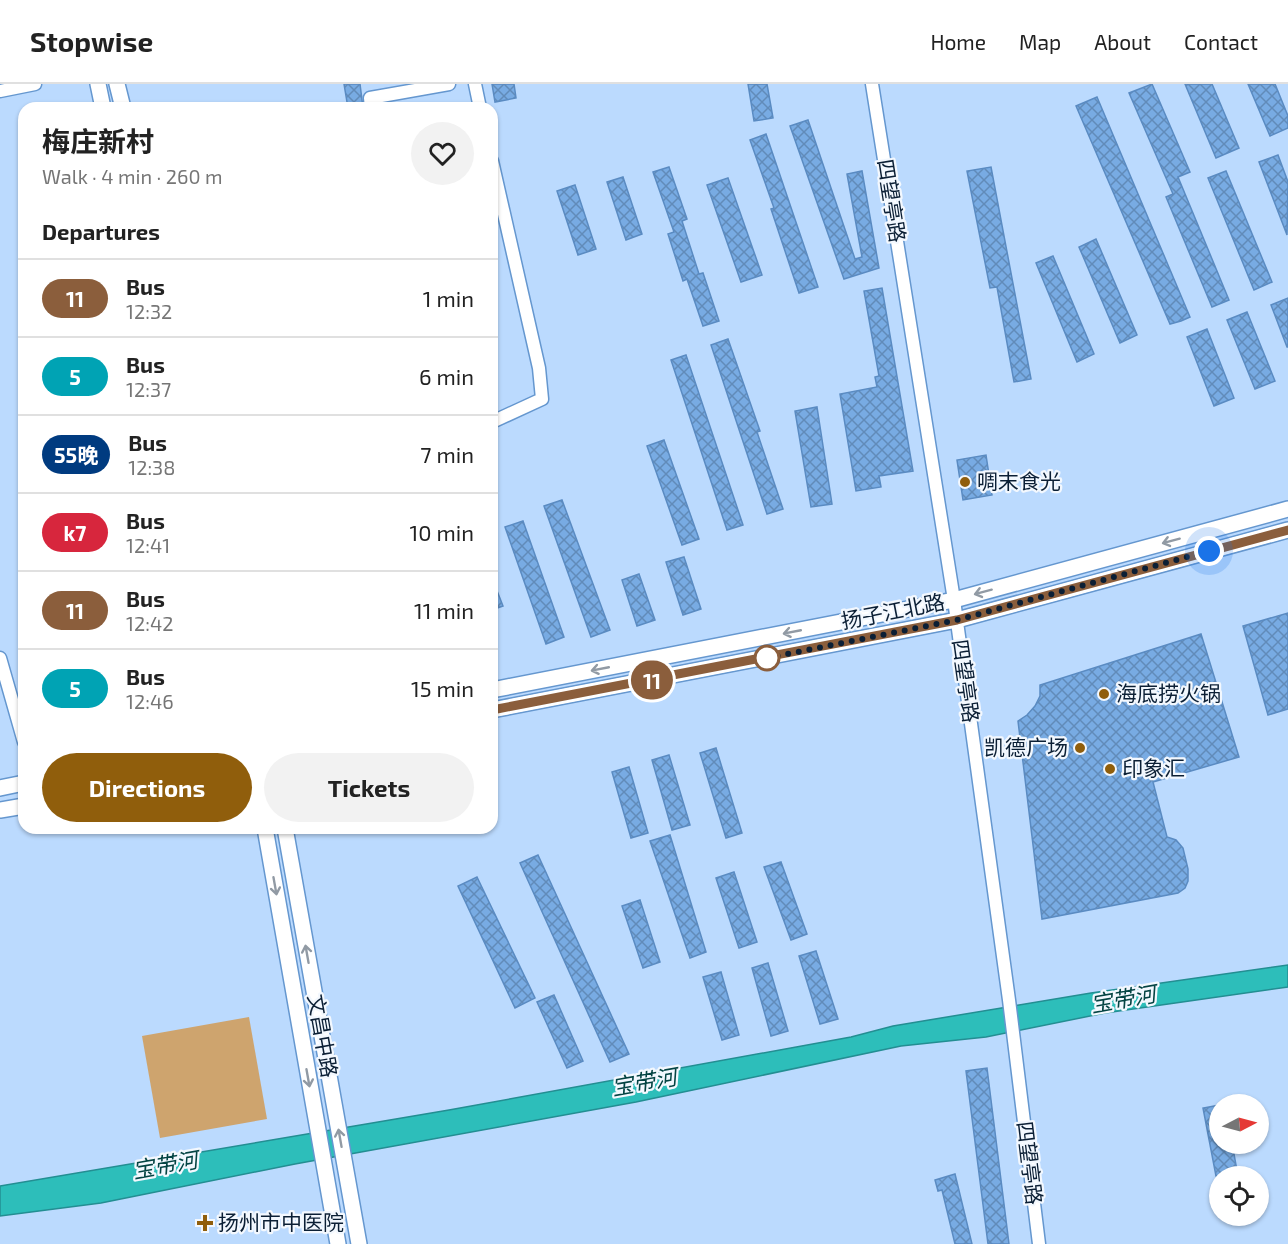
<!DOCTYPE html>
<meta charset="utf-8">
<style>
:root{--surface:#fff;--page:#f2f2f2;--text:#222;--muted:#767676;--line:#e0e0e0;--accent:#905e0c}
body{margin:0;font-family:"Exo 2","Noto Sans SC",sans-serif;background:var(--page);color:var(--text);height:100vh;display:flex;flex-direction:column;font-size:22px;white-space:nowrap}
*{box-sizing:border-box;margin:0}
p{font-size:20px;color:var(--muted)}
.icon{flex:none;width:33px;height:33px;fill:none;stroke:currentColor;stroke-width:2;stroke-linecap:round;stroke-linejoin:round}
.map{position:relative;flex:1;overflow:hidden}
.side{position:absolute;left:18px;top:18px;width:480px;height:732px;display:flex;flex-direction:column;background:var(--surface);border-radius:18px;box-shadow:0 2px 4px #0004}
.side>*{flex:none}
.badge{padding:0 12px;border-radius:20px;font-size:21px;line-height:39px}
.needle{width:39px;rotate:84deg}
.buttons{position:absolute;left:1209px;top:1010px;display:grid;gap:12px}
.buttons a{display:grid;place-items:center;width:60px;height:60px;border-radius:50%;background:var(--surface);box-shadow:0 2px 4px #0004;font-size:30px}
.you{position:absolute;width:30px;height:30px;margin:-15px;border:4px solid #fff;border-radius:50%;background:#1a73e8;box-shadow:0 0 0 9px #1a73e833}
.map>.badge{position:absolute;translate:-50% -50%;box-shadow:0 0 0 3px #fff}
h2{padding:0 24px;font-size:22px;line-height:54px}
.round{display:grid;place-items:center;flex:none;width:63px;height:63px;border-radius:32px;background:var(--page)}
.headline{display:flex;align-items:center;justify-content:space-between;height:102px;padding:0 24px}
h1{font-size:28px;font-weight:700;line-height:45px}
.button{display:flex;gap:12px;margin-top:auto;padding:12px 24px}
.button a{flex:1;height:69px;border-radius:36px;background:var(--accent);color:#fff;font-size:24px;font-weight:700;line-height:69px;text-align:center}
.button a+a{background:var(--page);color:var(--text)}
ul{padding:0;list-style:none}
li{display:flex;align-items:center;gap:18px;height:78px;padding:0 24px;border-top:2px solid var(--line)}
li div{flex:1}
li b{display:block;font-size:22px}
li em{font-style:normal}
li .badge{min-width:66px;font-weight:700;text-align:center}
header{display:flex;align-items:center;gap:36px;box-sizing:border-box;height:84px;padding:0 30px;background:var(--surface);border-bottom:2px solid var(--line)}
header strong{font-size:28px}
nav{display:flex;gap:33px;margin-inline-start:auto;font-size:21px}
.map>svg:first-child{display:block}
.pitch{fill:#cea46e}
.water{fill:#2dbeba;stroke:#238e92;stroke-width:1.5}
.building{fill:url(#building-cross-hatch);stroke:#5a8bc2;stroke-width:1.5}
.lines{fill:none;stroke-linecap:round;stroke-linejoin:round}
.minor-casing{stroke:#6597cf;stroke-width:15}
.major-casing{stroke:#6597cf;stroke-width:18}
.minor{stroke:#fff;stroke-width:12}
.major{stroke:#fff;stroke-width:15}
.oneway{stroke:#919aa4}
.line-casing{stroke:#fff;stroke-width:14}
.line{stroke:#8b5e3c;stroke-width:9}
.walk{stroke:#0b1f35;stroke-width:6;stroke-dasharray:0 10.8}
.poi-dot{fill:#905e0c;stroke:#f3f8fe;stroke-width:2}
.stop-dot{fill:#fff;stroke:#8b5e3c;stroke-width:3}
.labels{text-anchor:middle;stroke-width:4.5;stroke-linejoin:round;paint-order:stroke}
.street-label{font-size:21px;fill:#0b1f35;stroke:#f3f8fe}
.poi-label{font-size:21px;fill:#0b1f35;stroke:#f3f8fe;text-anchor:start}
.water-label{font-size:22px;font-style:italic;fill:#044443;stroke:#f3f8fe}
</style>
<header>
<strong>Stopwise</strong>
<nav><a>Home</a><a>Map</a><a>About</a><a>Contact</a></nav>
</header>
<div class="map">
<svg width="1288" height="1160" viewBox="0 0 1288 1160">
<defs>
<pattern id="building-cross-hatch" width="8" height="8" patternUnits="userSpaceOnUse" patternTransform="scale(1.5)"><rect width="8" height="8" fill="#78abe3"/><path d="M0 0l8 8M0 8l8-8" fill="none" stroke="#618bb9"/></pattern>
</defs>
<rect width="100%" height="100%" fill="#bbdafe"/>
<polygon class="pitch" points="249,933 267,1035 160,1054 142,952"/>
<polygon class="water" points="1288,881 1288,903 1105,929 986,953 901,962 636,1018 295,1080 101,1119 0,1132 0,1102 449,1026 851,953 893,942 1091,909"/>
<g class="building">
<polygon points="344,0 360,0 363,24 348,24"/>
<polygon points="492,0 514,0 516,14 495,18"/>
<polygon points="748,0 767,0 773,34 754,37"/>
<polygon points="1152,0 1190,88 1178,93 1229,216 1212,223 1166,113 1173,110 1129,9"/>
<polygon points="1185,0 1212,0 1239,64 1216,74"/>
<polygon points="1248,0 1275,0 1288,32 1288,44 1270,52"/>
<polygon points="1097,13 1190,233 1181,237 1170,240 1076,22"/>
<polygon points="808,36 855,175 862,173 847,90 862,87 879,184 844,195 790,42"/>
<polygon points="766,50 818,203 799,209 771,125 774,124 750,56"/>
<polygon points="1278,71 1288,98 1287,151 1259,78"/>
<polygon points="669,83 687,135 682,137 699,190 703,189 719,237 703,242 687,195 683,197 668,150 674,148 653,88"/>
<polygon points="991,83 1031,295 1014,298 997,203 990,204 967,87"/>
<polygon points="1226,87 1272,198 1254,206 1208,94"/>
<polygon points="623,93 642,150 626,156 607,98"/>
<polygon points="728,94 762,191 741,198 707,101"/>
<polygon points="575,101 596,165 578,171 557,107"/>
<polygon points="1096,155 1137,251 1120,259 1079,163"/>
<polygon points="1053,172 1094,270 1077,278 1036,179"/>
<polygon points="882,204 913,387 879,392 881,403 856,407 840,310 877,303 875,293 879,292 864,207"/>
<polygon points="1288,214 1288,263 1287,263 1271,221"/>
<polygon points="1247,228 1275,297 1255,305 1227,236"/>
<polygon points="1207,245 1234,314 1214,322 1187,253"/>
<polygon points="728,255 760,347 757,348 783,425 767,430 711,261"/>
<polygon points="686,271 743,441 727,446 671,276"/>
<polygon points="817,323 832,420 811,423 795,327"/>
<polygon points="664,356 699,455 682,461 647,362"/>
<polygon points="986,371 992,411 963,416 957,376"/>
<polygon points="562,416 610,546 591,553 544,422"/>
<polygon points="523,437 564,553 546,560 505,443"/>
<polygon points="684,473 701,525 683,531 666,478"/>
<polygon points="639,490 655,536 637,542 622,496"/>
<polygon points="492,494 503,522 492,526"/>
<polygon points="1288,529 1288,625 1268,631 1243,542"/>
<polygon points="1201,550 1239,673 1153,698 1167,753 1176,756 1183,764 1188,785 1188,797 1185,804 1178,809 1042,835 1018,637 1027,631 1035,622 1040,612 1040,601"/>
<polygon points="716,664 742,749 726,754 700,669"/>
<polygon points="669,671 690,741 672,746 652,676"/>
<polygon points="629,683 648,749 631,754 612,688"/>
<polygon points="670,751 706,868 690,874 650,757"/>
<polygon points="538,771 629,970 610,978 520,779"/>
<polygon points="781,778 807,850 791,856 764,783"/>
<polygon points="734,788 757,858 739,864 716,794"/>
<polygon points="477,793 535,914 515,924 458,802"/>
<polygon points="640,816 660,878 643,884 622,822"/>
<polygon points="816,867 838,935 820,940 799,872"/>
<polygon points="768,879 788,947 771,952 752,884"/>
<polygon points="721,888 739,951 722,956 703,893"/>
<polygon points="554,911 583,977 567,984 537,918"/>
<polygon points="987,984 1009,1160 988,1160 966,987"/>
<polygon points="1220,1021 1220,1059 1232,1059 1238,1092 1216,1092 1203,1024"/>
<polygon points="955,1090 972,1160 955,1160 942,1106 938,1107 935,1096"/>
</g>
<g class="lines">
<defs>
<g id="minor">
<polyline points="475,0 480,24"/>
<polyline points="872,0 954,516 1009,916 1039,1160"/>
<polyline points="0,7 35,0"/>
<polyline points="371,24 370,14 449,0"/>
<polyline points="492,77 539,284 542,315 492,338"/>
<polyline points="0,574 24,658"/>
</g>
<g id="major">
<polyline points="98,0 103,24"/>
<polyline points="117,0 123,24"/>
<polyline points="492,606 954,516 1288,425"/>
<polyline points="492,626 957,536 1288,446"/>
<polyline points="0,704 24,699"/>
<polyline points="0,726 24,722"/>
<polyline points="265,744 338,1160"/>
<polyline points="285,744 359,1160"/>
</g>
</defs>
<use href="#minor" class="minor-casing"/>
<use href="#major" class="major-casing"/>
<use href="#minor" class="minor"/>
<use href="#major" class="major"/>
</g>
<defs><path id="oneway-shaft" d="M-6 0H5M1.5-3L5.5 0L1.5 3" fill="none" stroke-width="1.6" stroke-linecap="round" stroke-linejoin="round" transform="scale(1.5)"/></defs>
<g class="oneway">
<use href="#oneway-shaft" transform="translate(1171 457) rotate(165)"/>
<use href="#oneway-shaft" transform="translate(983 508) rotate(165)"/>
<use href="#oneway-shaft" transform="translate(792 548) rotate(169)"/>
<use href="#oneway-shaft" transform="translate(600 585) rotate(169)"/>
<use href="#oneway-shaft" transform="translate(275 802) rotate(80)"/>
<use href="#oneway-shaft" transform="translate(307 870) rotate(-100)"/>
<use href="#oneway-shaft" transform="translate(308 994) rotate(80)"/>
<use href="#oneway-shaft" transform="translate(340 1054) rotate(-100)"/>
</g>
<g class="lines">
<defs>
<polyline id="line" points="492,626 957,536 1288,446"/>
</defs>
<use href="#line" class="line-casing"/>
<use href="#line" class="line"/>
<polyline class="walk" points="767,574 957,536 1209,467"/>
</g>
<g class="poi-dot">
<circle cx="965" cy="398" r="6"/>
<circle cx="1104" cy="610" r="6"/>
<circle cx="1080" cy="664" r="6"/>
<circle cx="1110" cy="685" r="6"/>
<path d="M202 1130h6v6h6v6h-6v6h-6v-6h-6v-6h6z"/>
</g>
<circle class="stop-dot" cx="767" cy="574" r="12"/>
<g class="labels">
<g class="street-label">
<text transform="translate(891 117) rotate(81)" y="7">四望亭路</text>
<text transform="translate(893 528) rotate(-11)" y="7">扬子江北路</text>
<text transform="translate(965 597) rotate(82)" y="7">四望亭路</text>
<text transform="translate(322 952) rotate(80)" y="7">文昌中路</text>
<text transform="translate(1029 1079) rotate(83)" y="7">四望亭路</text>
</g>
<g class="poi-label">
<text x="977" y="405">啁末食光</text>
<text x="1116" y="617">海底捞火锅</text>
<text x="1068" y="671" text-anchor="end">凯德广场</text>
<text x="1122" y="692">印象汇</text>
<text x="218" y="1146">扬州市中医院</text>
</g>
<g class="water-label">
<text transform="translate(1123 915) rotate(-10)" y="8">宝带河</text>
<text transform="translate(644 998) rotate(-10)" y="8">宝带河</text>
<text transform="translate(165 1081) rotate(-10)" y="8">宝带河</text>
</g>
</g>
</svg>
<div class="buttons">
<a><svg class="needle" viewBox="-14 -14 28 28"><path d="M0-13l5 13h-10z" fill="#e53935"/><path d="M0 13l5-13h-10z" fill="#767676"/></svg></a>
<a><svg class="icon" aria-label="locate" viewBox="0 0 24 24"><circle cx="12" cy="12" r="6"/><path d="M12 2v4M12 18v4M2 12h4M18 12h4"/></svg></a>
</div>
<div class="you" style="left:1209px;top:467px"></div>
<b class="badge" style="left:652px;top:596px;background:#8b5e3c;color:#fff">11</b>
<section class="side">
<div class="headline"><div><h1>梅庄新村</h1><p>Walk · 4 min · 260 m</p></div><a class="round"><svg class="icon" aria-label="heart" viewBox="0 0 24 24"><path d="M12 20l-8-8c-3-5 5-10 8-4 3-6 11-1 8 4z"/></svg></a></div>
<h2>Departures</h2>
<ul>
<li><span class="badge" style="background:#8b5e3c;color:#fff">11</span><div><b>Bus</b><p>12:32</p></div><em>1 min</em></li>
<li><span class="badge" style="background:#00a3b4;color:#fff">5</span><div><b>Bus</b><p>12:37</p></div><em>6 min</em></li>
<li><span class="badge" style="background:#003b80;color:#fff">55晚</span><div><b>Bus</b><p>12:38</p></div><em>7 min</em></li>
<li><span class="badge" style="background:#d7263d;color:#fff">k7</span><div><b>Bus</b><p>12:41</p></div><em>10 min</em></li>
<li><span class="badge" style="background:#8b5e3c;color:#fff">11</span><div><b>Bus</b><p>12:42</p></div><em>11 min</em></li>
<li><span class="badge" style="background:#00a3b4;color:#fff">5</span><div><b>Bus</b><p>12:46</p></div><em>15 min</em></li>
</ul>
<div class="button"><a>Directions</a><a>Tickets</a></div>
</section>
</div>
